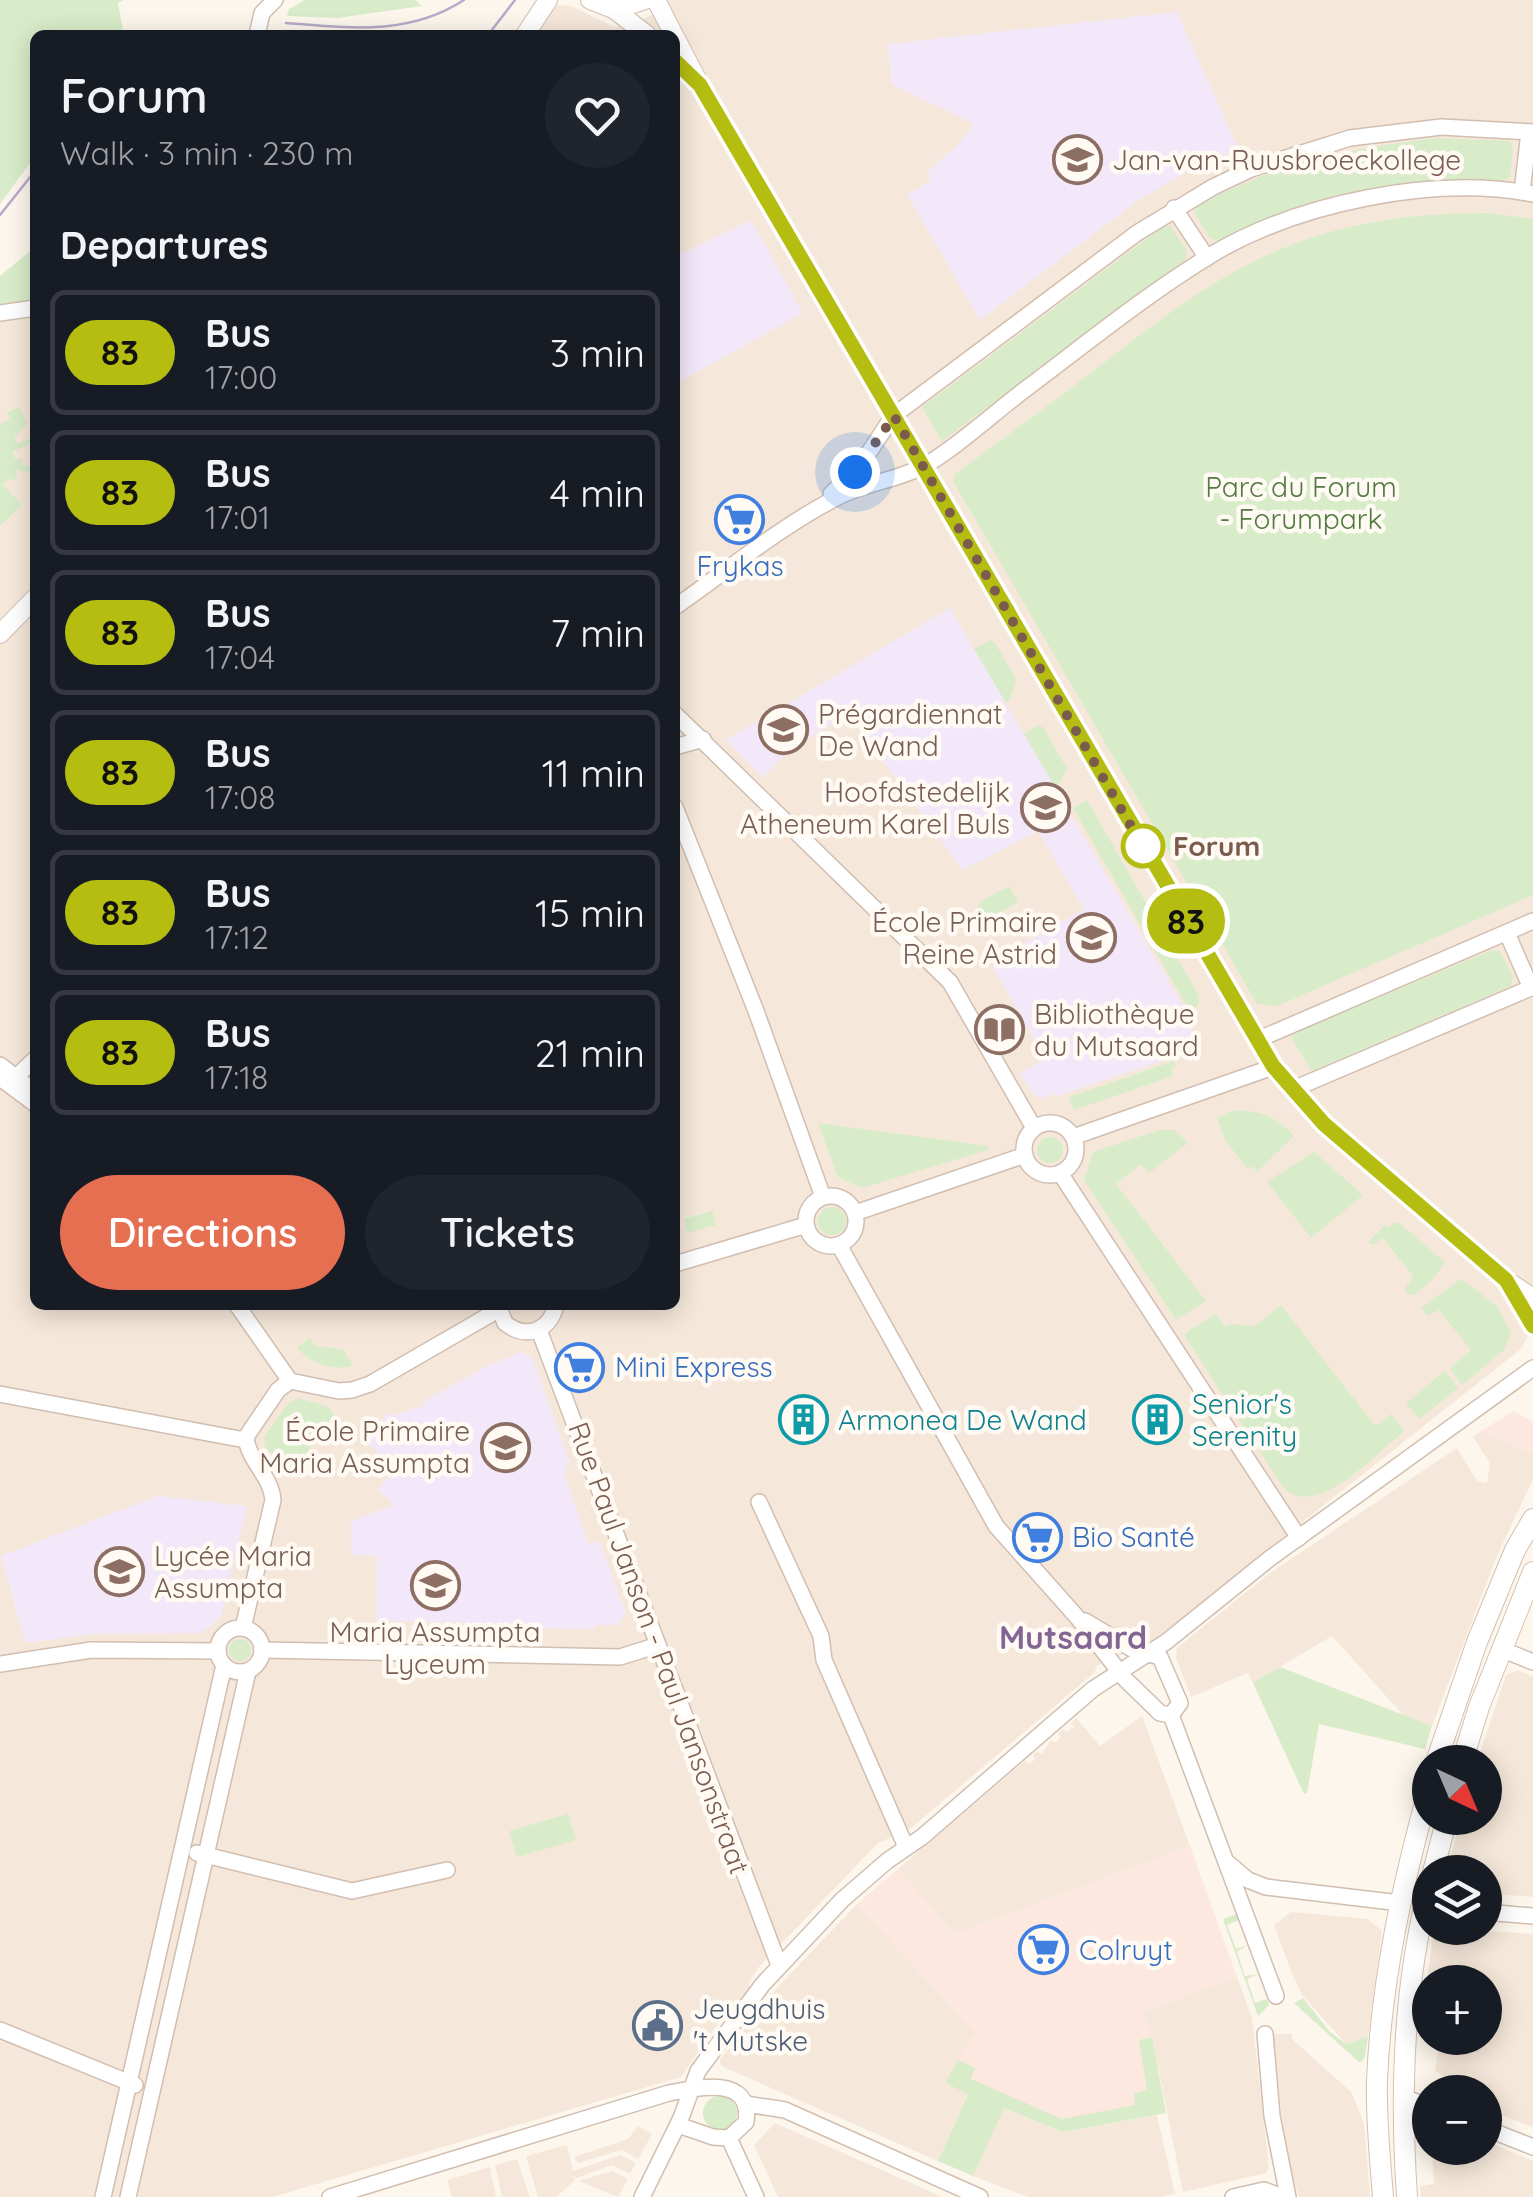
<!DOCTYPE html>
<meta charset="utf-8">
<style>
:root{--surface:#171b24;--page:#20242c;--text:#f1f3f6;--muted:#9ea1a6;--line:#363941;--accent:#e76f51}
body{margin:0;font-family:Quicksand,sans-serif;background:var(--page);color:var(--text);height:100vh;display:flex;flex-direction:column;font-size:38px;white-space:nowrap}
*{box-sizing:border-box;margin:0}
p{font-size:32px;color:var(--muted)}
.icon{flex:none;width:55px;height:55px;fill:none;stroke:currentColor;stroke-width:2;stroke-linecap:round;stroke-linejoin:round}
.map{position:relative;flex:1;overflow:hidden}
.drawer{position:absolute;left:30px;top:30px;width:650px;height:1280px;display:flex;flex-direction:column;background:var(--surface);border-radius:15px;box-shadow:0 5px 25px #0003}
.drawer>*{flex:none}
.badge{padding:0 20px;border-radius:32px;font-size:35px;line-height:65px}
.needle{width:65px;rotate:136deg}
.tools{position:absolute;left:1412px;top:1745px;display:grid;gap:20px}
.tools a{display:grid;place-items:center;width:90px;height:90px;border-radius:50%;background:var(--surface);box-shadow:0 5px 25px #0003;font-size:50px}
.you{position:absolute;width:50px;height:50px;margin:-25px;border:8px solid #fff;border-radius:50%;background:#1a73e8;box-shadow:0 0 0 15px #1a73e833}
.map>.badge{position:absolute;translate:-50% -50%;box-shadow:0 0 0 5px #fff}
h2{padding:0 30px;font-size:38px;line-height:90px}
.round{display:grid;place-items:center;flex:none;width:105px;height:105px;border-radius:52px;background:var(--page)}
.headline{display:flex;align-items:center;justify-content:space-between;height:170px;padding:0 30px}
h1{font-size:48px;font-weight:600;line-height:75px}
.action{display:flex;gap:20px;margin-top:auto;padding:20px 30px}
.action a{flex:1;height:115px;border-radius:60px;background:var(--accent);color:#fff;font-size:40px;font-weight:600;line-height:115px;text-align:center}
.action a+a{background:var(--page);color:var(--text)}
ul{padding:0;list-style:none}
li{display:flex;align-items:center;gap:30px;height:125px;margin:0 20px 15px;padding:0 10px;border:5px solid var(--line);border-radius:15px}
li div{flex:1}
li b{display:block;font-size:38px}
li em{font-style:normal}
li .badge{min-width:110px;font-weight:700;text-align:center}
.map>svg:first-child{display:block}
.residential{fill:#f5e8da;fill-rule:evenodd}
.commercial{fill:#fde8e0}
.education{fill:#f3e8fa}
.green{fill:#d8ecc9}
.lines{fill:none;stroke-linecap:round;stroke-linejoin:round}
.minor-casing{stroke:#d1beb0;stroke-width:18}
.tertiary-casing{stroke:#d1beb0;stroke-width:20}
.secondary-casing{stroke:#d6c0b0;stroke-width:22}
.minor{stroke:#fff;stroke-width:15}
.tertiary{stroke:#fff;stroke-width:18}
.secondary{stroke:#fff;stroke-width:20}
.tram{stroke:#b9a8c9;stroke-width:2.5}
.line-casing{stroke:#fff;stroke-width:22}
.line{stroke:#b4bd10;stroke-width:15}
.walk{stroke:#7a5c4d;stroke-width:10;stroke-dasharray:0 18}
.stop-dot{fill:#fff;stroke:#b4bd10;stroke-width:5}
.labels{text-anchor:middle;stroke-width:9;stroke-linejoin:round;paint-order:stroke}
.education-label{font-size:28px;fill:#785e54;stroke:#fffaf3;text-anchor:start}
.park-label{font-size:28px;fill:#537a41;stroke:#fffaf3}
.shop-label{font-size:28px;fill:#366cbe;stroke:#fffaf3;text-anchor:start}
.stop-label{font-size:28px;font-weight:bold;fill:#7a5c4d;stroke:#fffaf3;text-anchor:start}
.culture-label{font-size:28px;fill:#0d838f;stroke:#fffaf3;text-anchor:start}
.street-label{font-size:28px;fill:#7a5c4d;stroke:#fffaf3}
.service-label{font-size:28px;fill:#4e5e75;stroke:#fffaf3;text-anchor:start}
.quarter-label{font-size:32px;font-weight:bold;fill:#846695;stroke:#fffaf3}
</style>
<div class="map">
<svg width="1533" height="2197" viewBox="0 0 1533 2197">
<rect width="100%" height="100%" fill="#fdf6ec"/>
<g class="residential">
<polygon points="669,0 1533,0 1533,1327 1521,1349 1151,1642 1096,1666 1095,1672 910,1829 878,1843 758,1968 749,1982 750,2001 721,2019 681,2077 272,2197 0,2197 0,320 35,300 35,1305 675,1305 675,35 533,35 548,13 559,5 572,6 614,27 636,23 664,8"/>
<polygon points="1481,1431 1533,1453 1533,1479 1496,1558 1432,1726 1404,1716 1332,1636 1253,1683 1248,1673 1191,1697 1176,1658 1177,1648 1270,1573 1457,1448 1477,1481 1487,1483 1490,1463 1473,1437"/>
<polygon points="1518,1670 1533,1677 1533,1897 1485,1893 1485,1872 1454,1872 1448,1867 1461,1818 1485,1818 1485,1762 1477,1762 1506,1675"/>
<polygon points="1142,1716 1190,1846 954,1934 898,1869 1025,1761 1029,1765 1035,1759 1033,1755 1038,1751 1042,1754 1051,1740 1055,1743 1061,1737 1058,1734 1063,1729 1067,1732 1074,1727 1071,1723 1076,1718 1100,1746"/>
<polygon points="857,1904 979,2037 946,2084 968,2093 938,2161 721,2066 720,2060 776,1989"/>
<polygon points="1291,1912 1368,1919 1382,1931 1368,2036 1346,2044 1303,1996 1292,1974 1274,1925"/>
<path d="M 1442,1928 L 1533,1934 L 1533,2127 L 1485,2109 L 1485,2092 L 1445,2092 L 1450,2081 L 1435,2071 L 1439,2040 L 1419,2037 L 1433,1937 ZM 1430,1982 L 1485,1982 L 1485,2038 L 1430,2038 Z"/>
<polygon points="1237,1977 1252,2018 1269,2168 1266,2173 1183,2192 1159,2071 1142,2012"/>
<polygon points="1273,2034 1292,2034 1292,2039 1352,2093 1364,2124 1370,2197 1299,2197 1286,2158"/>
<polygon points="1003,2108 1063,2132 1157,2115 1175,2194 1161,2197 1028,2197 973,2176"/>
<polygon points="775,2123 784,2127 943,2197 778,2197 754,2145"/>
<polygon points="638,2126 652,2134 638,2159 622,2150 578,2163 574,2157 628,2139"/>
<polygon points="1485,2141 1533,2161 1533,2197 1421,2197 1420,2186 1434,2184 1432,2148 1485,2148"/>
<polygon points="567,2145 573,2171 620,2155 636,2163 630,2174 612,2165 577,2178 574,2176 575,2180 556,2197 538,2197 526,2156"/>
<polygon points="517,2159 530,2197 502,2197 495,2165"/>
<polygon points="490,2167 496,2197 452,2197 447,2180"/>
<polygon points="612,2171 628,2179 618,2197 579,2181"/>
</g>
<g class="commercial">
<polygon points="1514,1411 1533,1422 1533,1453 1481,1431"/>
<polygon points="1190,1846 1237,1977 1143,2012 1152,2037 1166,2113 1063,2132 945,2083 971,2037 978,2036 857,1904 898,1869 954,1934"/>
</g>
<g class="education">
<polygon points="1177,12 1238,148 1181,175 1139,200 980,320 907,195 931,180 927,172 959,144 974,124 891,84 888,44"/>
<polygon points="751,220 803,313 675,384 675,257"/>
<polygon points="950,608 1190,1018 1188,1023 1195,1034 1191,1047 1178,1051 1176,1056 1057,1096 1052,1094 1043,1098 1034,1095 1020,1074 1045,1059 993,967 993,961 1084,909 1038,831 963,870 849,715 795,745 763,777 726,740"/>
<polygon points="522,1352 531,1357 534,1363 570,1463 565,1465 568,1473 564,1475 589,1544 599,1541 626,1613 618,1625 595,1625 595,1629 519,1628 518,1624 376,1621 377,1556 351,1555 351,1521 395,1505 377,1490 396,1466 366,1443 365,1437 388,1413 392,1416 425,1405 424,1401 489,1365"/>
<polygon points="158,1496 247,1506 221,1618 200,1633 95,1634 25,1643 1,1556"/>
</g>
<g class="green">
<polygon points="0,0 124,0 118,3 124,35 35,35 35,156 0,204"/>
<polygon points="305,0 415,0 422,6 337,18 287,16 289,9"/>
<path d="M 1439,138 L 1509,141 L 1513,148 L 1510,177 L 1504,181 C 1426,178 1347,186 1274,215 C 1254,223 1236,234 1217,241 L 1209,237 L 1194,212 C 1200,201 1214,197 1226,192 C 1293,159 1366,146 1439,138 Z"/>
<path d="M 1488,213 L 1533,219 L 1533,895 L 1277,1006 L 1257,1004 L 953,481 L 955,474 C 1002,440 1049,405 1095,370 C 1158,321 1219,272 1294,244 C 1356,220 1421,213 1488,213 Z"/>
<polygon points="1165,225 1171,227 1187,251 1186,259 942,441 922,407"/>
<polygon points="35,247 35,300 0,306 0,276"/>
<polygon points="19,407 27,424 14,437 18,444 33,437 35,441 12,452 16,460 22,458 21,465 30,466 29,472 17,470 16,480 9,479 3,485 22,505 0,526 0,424 10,419 7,413"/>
<polygon points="990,640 995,643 1016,679 1010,700 1006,703 974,649"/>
<polygon points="1037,726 1043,727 1067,769 1056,789 1024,734"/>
<polygon points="1087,800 1198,994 1199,1003 1191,1013 1073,808"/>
<polygon points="1009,886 1018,902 989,919 981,916 977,910 980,902"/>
<polygon points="1499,950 1513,976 1511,986 1312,1071 1291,1037 1305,1028 1490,951"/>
<polygon points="1174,1061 1176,1067 1171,1069 1173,1076 1074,1110 1069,1097"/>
<path d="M 1231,1111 C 1257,1109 1277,1116 1294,1136 L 1257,1172 L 1252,1166 L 1248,1169 L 1225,1140 L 1217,1118 Z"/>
<polygon points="818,1123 988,1146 988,1150 862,1188 838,1177"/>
<polygon points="1160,1130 1175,1130 1188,1143 1149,1173 1141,1164 1116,1184 1206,1301 1176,1320 1084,1180 1093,1152"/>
<circle cx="1050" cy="1150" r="13"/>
<polygon points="1314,1152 1363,1195 1311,1238 1267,1182"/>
<circle cx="832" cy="1221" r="14"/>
<polygon points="712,1211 716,1225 688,1233 684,1219"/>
<polygon points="1394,1223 1399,1223 1445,1262 1433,1279 1414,1295 1407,1294 1405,1288 1414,1277 1383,1238 1373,1245 1368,1242 1385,1225 1389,1228"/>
<polygon points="1461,1279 1497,1306 1511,1333 1504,1350 1462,1385 1450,1368 1471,1350 1439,1310 1428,1316 1421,1308"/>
<path d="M 1281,1305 L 1375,1426 L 1391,1414 L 1404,1431 C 1377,1453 1315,1522 1283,1487 L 1185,1337 L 1187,1332 L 1216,1314 L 1226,1327 L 1230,1324 L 1255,1326 Z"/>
<path d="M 310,1338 L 315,1346 L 343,1349 L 353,1366 C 334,1371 308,1363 297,1347 Z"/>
<polygon points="1445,1371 1458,1388 1419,1419 1406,1403"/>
<polygon points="297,1398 327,1406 334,1414 297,1466 284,1470 265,1446 264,1437 287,1405"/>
<circle cx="240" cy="1650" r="11"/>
<polygon points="1280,1667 1432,1726 1425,1749 1319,1724 1307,1793 1304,1794 1253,1683"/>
<polygon points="568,1814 576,1840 517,1857 509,1831"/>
<polygon points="1236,1914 1239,1920 1227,1925 1236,1949 1248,1945 1237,1952 1245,1976 1258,1974 1247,1979 1255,2003 1267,1999 1269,2005 1258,2016 1223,1919"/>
<polygon points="1303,1998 1329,2031 1346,2044 1368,2036 1365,2057 1360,2063 1294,2003"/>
<polygon points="1152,2037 1166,2113 1063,2132 1004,2108 973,2176 938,2161 968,2094 945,2083 958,2060 975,2068 971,2079 1062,2119 1135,2105 1134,2093 1147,2090 1139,2040"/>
<circle cx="720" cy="2113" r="17"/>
</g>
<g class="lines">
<defs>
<g id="minor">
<polyline points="257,35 262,13 275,0"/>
<polyline points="1522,192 1529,132"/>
<polyline points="1174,208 1207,258"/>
<polyline points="0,313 35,308"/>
<polyline points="831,494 860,466 893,416 1137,233 1213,187 1251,169 1350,138 1441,127 1533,132"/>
<path d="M 675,607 C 728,570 781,526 838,497 C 865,483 898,480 924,466 C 956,448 996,411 1027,388 C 1087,343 1147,294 1211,255 C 1298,203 1433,175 1533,194"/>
<polyline points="675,714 950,982 1034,1128"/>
<polyline points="675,747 703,739"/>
<polyline points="675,807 756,1011 823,1197"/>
<polyline points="1507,933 1531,988"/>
<polyline points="1257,1040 1533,921"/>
<polyline points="0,1065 35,1092"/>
<polyline points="17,1076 35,1059"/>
<polyline points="0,1078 35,1104"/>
<polyline points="1291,1090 1533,987"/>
<circle cx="1050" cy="1149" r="26"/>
<polyline points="1073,1137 1273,1067"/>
<polyline points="1060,1173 1299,1538"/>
<circle cx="831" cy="1221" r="25"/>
<polyline points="855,1213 1025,1155"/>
<polyline points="839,1245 996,1526 1077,1617 1125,1679 1160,1713 1171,1715"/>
<polyline points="675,1264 806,1225"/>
<polyline points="237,1305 290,1381"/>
<path d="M 498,1305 L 505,1323 C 526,1340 550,1331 556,1305"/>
<polyline points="539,1330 779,1965"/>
<polyline points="0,1394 245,1440"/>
<polyline points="759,1502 821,1636 824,1660 906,1847"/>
<polyline points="1085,1621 1132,1649 1160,1657 1180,1703 1171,1715"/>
<circle cx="240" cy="1650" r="22"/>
<path d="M 243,1628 L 273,1500 C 271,1475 248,1461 246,1437 L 278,1390 L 290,1381 L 339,1391 L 352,1390 L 370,1384 L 498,1310"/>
<polyline points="1501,1649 1533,1662"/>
<polyline points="262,1650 620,1657 658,1645"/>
<polyline points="0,1664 91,1650 218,1651"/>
<polyline points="1171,1715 1276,1996"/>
<polyline points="197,1853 352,1891 447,1870"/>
<polyline points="1228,1863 1248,1880 1266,1887 1400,1903"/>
<polyline points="1485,1912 1533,1916"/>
<polyline points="0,2030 135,2085"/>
<polyline points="1265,2034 1272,2116 1288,2197"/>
<polyline points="1403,2097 1430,2107"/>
<polyline points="746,2104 785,2110 980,2197"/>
<polyline points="1485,2128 1533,2147"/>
<polyline points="729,2138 756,2197"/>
<polyline points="103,2197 224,1665"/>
<polyline points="128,2197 248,1671"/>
<path d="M 330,2197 L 669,2093 C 697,2087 753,2075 746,2122 L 729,2138 L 713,2137 L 678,2125"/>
<polyline points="642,2197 681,2118 698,2071 763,1984 842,1900 887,1861 922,1837 1093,1689 1166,1642 1269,1559 1533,1368"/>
<polyline points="1233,2197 1264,2190 1282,2197"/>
</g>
<g id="tertiary">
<polyline points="590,0 615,10 645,0"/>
<polyline points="656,0 674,35"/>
<polyline points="615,10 647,35"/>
<polyline points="525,35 548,0"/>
<polyline points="675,37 700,85 1273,1067 1324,1124 1506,1280 1533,1298"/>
<polyline points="0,634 35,598"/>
<polyline points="1509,1285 1533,1326"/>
</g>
<g id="secondary">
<polyline points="1436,1762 1477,1642 1515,1550 1533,1519"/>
<polyline points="1462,1762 1479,1707 1533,1572"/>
<polyline points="1433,1872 1447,1818"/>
<path d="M 1383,2197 C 1380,2158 1376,2120 1377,2081 C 1381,1981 1403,1881 1430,1785"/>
<path d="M 1407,2197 C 1400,2091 1403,1986 1430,1883"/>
</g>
</defs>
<use href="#minor" class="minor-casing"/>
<use href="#tertiary" class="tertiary-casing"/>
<use href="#secondary" class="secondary-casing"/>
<use href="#minor" class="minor"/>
<use href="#tertiary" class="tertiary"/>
<use href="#secondary" class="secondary"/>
<g class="tram">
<path d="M 286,23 C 349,28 409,36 464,0"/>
<polyline points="488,35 515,0"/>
<polyline points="0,215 35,171"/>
</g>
</g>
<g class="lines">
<defs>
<polyline id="line" points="675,61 700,85 1273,1066 1324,1124 1506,1280 1533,1326"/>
</defs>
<use href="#line" class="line-casing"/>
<use href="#line" class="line"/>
<polyline class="walk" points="855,472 894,416 1150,859 1143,846"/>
</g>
<defs>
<symbol id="school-ring" viewBox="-11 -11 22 22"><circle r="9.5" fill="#fffaf3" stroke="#8d6e63" stroke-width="1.5"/><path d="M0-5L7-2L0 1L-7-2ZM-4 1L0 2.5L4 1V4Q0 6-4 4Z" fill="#8d6e63"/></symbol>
<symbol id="supermarket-ring" viewBox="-11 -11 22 22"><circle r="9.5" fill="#fffaf3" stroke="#3f7fe0" stroke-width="1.5"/><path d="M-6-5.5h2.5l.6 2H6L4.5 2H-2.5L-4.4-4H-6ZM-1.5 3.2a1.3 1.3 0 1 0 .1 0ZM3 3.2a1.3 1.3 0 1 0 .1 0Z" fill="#3f7fe0"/></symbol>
<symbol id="library-ring" viewBox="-11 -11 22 22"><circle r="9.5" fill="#fffaf3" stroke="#8d6e63" stroke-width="1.5"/><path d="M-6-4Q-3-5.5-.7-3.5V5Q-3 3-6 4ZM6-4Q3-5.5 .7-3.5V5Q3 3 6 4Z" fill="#8d6e63"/></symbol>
<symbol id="building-ring" viewBox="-11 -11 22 22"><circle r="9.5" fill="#fffaf3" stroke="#0f9aa8" stroke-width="1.5"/><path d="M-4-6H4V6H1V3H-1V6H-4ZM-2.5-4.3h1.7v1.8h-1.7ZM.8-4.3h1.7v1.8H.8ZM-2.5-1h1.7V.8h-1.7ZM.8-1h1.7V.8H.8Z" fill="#0f9aa8"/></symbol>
<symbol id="civic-ring" viewBox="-11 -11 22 22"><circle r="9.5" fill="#fffaf3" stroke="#5c6f8a" stroke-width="1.5"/><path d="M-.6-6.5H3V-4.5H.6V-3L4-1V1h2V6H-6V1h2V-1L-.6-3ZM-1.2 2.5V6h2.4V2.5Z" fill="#5c6f8a"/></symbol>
</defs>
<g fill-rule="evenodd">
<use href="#school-ring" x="1050" y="132" width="55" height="55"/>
<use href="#supermarket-ring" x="712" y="492" width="55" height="55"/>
<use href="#school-ring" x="756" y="702" width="55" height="55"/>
<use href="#school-ring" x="1018" y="780" width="55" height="55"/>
<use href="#school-ring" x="1064" y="910" width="55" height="55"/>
<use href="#library-ring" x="972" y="1002" width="55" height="55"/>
<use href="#supermarket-ring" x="552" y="1340" width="55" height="55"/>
<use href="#building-ring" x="776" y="1392" width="55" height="55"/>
<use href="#building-ring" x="1130" y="1392" width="55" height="55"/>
<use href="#school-ring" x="478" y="1420" width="55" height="55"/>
<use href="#supermarket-ring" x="1010" y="1510" width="55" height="55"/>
<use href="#school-ring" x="92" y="1544" width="55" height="55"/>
<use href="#school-ring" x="408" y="1558" width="55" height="55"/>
<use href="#supermarket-ring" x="1016" y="1922" width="55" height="55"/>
<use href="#civic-ring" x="630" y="1998" width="55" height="55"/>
</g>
<circle class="stop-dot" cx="1143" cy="846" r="20"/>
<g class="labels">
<g class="education-label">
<text x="1112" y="170">Jan-van-Ruusbroeckollege</text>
<text x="818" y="724">Prégardiennat<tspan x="818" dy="32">De Wand</tspan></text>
<text x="1010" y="802" text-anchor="end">Hoofdstedelijk<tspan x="1010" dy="32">Atheneum Karel Buls</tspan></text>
<text x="1057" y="932" text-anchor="end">École Primaire<tspan x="1057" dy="32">Reine Astrid</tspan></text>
<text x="1034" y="1024">Bibliothèque<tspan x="1034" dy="32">du Mutsaard</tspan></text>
<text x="470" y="1441" text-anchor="end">École Primaire<tspan x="470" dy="32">Maria Assumpta</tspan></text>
<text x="154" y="1566">Lycée Maria<tspan x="154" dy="32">Assumpta</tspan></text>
<text x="435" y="1642" text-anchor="middle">Maria Assumpta<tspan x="435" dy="32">Lyceum</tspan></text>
</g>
<g class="park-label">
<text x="1301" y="497">Parc du Forum<tspan x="1301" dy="32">- Forumpark</tspan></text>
</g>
<g class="shop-label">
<text x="740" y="576" text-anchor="middle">Frykas</text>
<text x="615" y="1377">Mini Express</text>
<text x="1072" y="1547">Bio Santé</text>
<text x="1079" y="1960">Colruyt</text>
</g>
<g class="stop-label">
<text x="1173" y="856">Forum</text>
</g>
<g class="culture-label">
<text x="1192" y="1414">Senior's<tspan x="1192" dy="32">Serenity</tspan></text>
<text x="838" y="1430">Armonea De Wand</text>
</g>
<g class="street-label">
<text transform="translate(659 1648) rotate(70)" y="10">Rue Paul Janson - Paul Jansonstraat</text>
</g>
<g class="service-label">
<text x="693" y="2019">Jeugdhuis<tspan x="693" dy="32">'t Mutske</tspan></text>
</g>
<g class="quarter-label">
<text x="1073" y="1649">Mutsaard</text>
</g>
</g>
</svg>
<div class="tools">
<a><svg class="needle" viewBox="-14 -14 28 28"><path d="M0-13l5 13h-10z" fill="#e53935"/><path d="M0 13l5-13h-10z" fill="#9ea1a6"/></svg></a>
<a><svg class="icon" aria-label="layers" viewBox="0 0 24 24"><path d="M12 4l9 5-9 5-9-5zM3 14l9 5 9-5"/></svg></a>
<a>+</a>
<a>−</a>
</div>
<div class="you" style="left:855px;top:472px"></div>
<b class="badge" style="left:1186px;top:921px;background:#b4bd10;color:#111">83</b>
<section class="drawer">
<div class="headline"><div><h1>Forum</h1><p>Walk · 3 min · 230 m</p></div><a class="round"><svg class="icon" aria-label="heart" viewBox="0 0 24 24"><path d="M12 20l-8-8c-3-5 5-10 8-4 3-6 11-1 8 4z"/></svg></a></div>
<h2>Departures</h2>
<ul>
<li><span class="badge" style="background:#b4bd10;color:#111">83</span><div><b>Bus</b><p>17:00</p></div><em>3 min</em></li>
<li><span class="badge" style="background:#b4bd10;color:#111">83</span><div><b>Bus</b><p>17:01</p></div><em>4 min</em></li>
<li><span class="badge" style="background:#b4bd10;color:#111">83</span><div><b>Bus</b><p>17:04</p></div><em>7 min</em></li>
<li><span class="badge" style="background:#b4bd10;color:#111">83</span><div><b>Bus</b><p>17:08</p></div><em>11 min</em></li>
<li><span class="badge" style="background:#b4bd10;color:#111">83</span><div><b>Bus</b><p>17:12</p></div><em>15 min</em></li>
<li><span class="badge" style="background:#b4bd10;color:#111">83</span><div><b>Bus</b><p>17:18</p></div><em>21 min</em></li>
</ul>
<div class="action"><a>Directions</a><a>Tickets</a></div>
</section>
</div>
